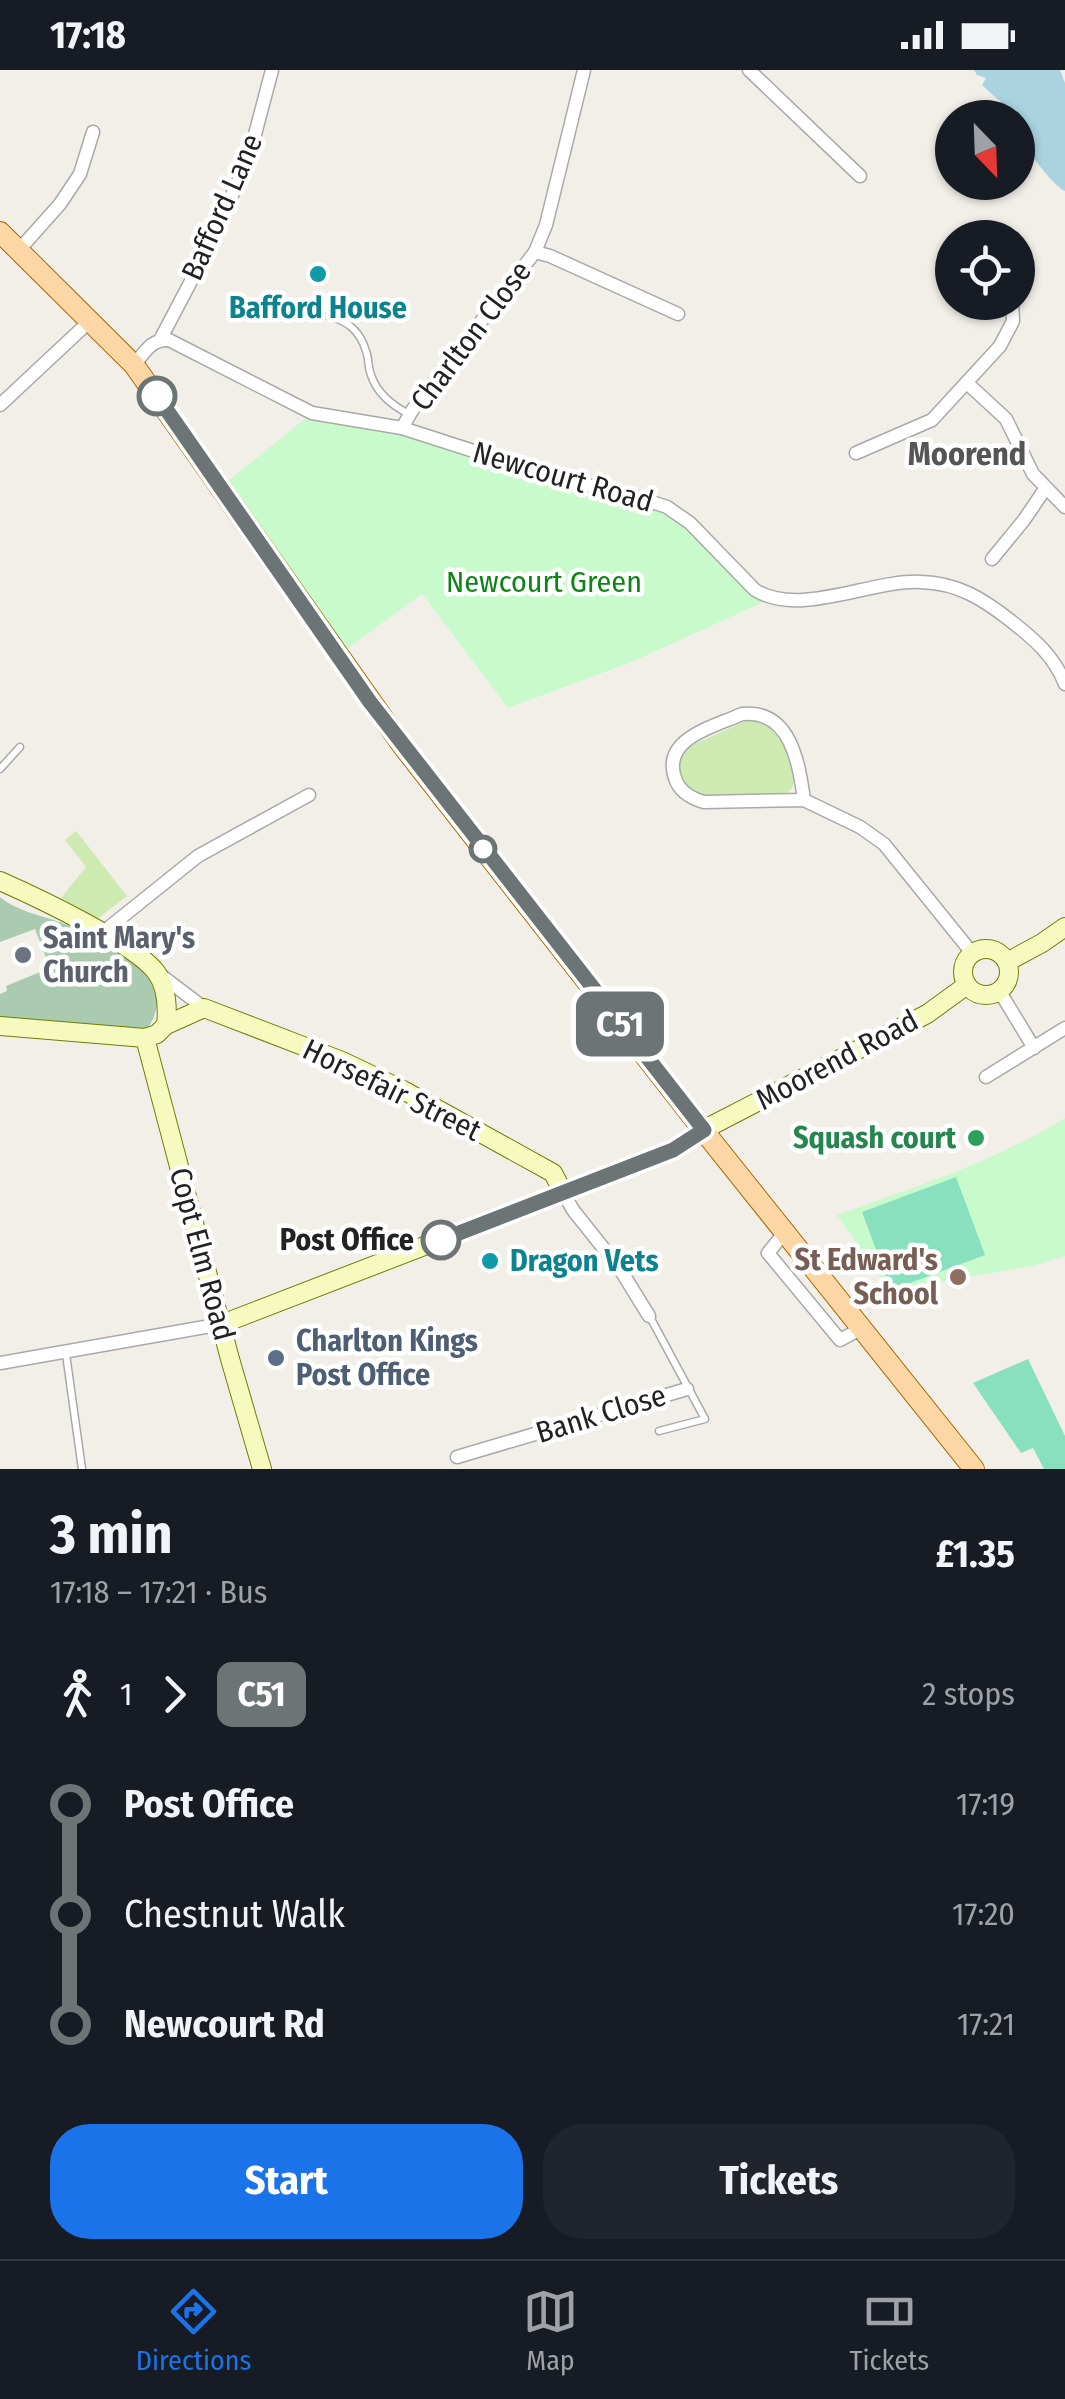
<!DOCTYPE html>
<meta charset="utf-8">
<style>
:root{--surface:#171b24;--page:#20242c;--text:#f1f3f6;--muted:#9ea1a6;--line:#363941;--accent:#1a73e8}
body{margin:0;font-family:"Fira Sans Condensed",sans-serif;background:var(--page);color:var(--text);height:100vh;display:flex;flex-direction:column;font-size:38px;white-space:nowrap}
*{box-sizing:border-box;margin:0}
p{font-size:32px;color:var(--muted)}
.icon{flex:none;width:55px;height:55px;fill:none;stroke:currentColor;stroke-width:2;stroke-linecap:round;stroke-linejoin:round}
.map{position:relative;height:1399px;overflow:hidden}
.drawer{display:flex;flex-direction:column;background:var(--surface);flex:1}
.drawer>*{flex:none}
.badge{padding:0 20px;border-radius:15px;font-size:35px;line-height:65px}
.needle{width:65px;rotate:157deg}
.tools{position:absolute;left:935px;top:30px;display:grid;gap:20px}
.tools a{display:grid;place-items:center;width:100px;height:100px;border-radius:50%;background:var(--surface);box-shadow:0 2px 8px #0004;font-size:50px}
.map>.badge{position:absolute;translate:-50% -50%;box-shadow:0 0 0 5px #fff}
.legs{display:flex;align-items:center;gap:15px;height:110px;padding:0 50px;font-size:32px}
.legs p{margin-inline-start:auto}
.summary{display:flex;align-items:center;justify-content:space-between;height:170px;padding:0 50px}
h1{font-size:55px;font-weight:700;line-height:75px}
.button{display:flex;gap:20px;margin-top:auto;padding:20px 50px}
.button a{flex:1;height:115px;border-radius:40px;background:var(--accent);color:#fff;font-size:40px;font-weight:700;line-height:115px;text-align:center}
.button a+a{background:var(--page);color:var(--text)}
ul{padding:0 50px;list-style:none}
li{display:flex;align-items:center;gap:35px;height:110px;font-size:38px}
li i{display:grid;place-items:center;width:15px;height:100%;margin:0 12px;background:currentColor}
li i::after{content:'';width:25px;height:25px;margin:-12px;border:8px solid;border-radius:50%;background:var(--surface)}
li p{margin-inline-start:auto}
li:first-child i{background:linear-gradient(#0000 50%,currentColor 0)}
li:last-child i{background:linear-gradient(currentColor 50%,#0000 0)}
.status{display:flex;justify-content:space-between;align-items:center;height:70px;padding:0 50px;background:var(--surface);direction:ltr}
.status svg{height:28px;fill:currentColor}
.dock{display:flex;justify-content:space-around;align-items:center;height:140px;border-top:2px solid var(--line);background:var(--surface);font-size:28px;color:var(--muted)}
.dock a{display:grid;justify-items:center;gap:5px}
.dock .on{color:var(--accent)}
.map>svg:first-child{display:block}
.grass{fill:#cdebb0}
.cemetery{fill:#aacbaf}
.park{fill:#c8facc}
.pitch{fill:#88e0be}
.water{fill:#aad3df}
.lines{fill:none;stroke-linecap:round;stroke-linejoin:round}
.lane-casing{stroke:#a9a9a9;stroke-width:9}
.street-casing{stroke:#a9a9a9;stroke-width:15}
.secondary-casing{stroke:#707d05;stroke-width:20}
.primary-casing{stroke:#a06b00;stroke-width:22}
.lane{stroke:#fff;stroke-width:6}
.street{stroke:#fff;stroke-width:12}
.secondary{stroke:#f7fabf;stroke-width:18}
.primary{stroke:#fcd6a4;stroke-width:20}
.line-1-casing{stroke:#fff;stroke-width:22}
.line-1{stroke:#6c7476;stroke-width:15}
.culture-dot{fill:#0f9aa8;stroke:#fff;stroke-width:4}
.stop-1-dot{fill:#fff;stroke:#6c7476;stroke-width:5}
.worship-dot{fill:#6b7280;stroke:#fff;stroke-width:4}
.leisure-dot{fill:#2e9e5b;stroke:#fff;stroke-width:4}
.education-dot{fill:#8d6e63;stroke:#fff;stroke-width:4}
.service-dot{fill:#5c6f8a;stroke:#fff;stroke-width:4}
.labels{text-anchor:middle;stroke-width:9;stroke-linejoin:round;paint-order:stroke}
.street-label{font-size:30px;fill:#222;stroke:#fff}
.culture-label{font-size:30px;font-weight:bold;fill:#0d838f;stroke:#fff}
.park-label{font-size:30px;fill:#0c8416;stroke:#fff}
.worship-label{font-size:30px;font-weight:bold;fill:#5b616d;stroke:#fff;text-anchor:start}
.leisure-label{font-size:30px;font-weight:bold;fill:#27864d;stroke:#fff;text-anchor:end}
.stop-label{font-size:30px;font-weight:bold;fill:#222;stroke:#fff;text-anchor:end}
.education-label{font-size:30px;font-weight:bold;fill:#785e54;stroke:#fff;text-anchor:end}
.service-label{font-size:30px;font-weight:bold;fill:#4e5e75;stroke:#fff;text-anchor:start}
.neighbourhood-label{font-size:32px;font-weight:bold;fill:#555;stroke:#fff}
</style>
<div class="status"><b>17:18</b><svg viewBox="0 0 49 12"><path d="M0 12V9h3v3zM5 12V6h3v6zM10 12V3h3v9zM15 12V0h3v12zM26 1h20v11H26zM47 4h2v5h-2z"/></svg></div>
<div class="map">
<svg width="1065" height="1399" viewBox="0 0 1065 1399">
<rect width="100%" height="100%" fill="#f2efe9"/>
<g class="grass">
<path d="M 748,650 C 785,653 785,676 795,706 L 792,718 L 784,725 L 708,727 L 701,725 L 684,713 L 680,699 L 680,691 L 688,677 Z"/>
<polygon points="76,761 127,826 97,849 61,828 86,797 65,770"/>
</g>
<path class="cemetery" d="M 0,827 C 18,842 45,846 65,854 C 82,861 137,890 148,902 C 164,919 158,944 146,961 L 0,953 L 0,924 L 7,921 L 6,916 L 50,898 L 35,859 L 0,872 Z"/>
<g class="park">
<polygon points="312,343 402,358 667,437 772,528 634,591 508,638 422,524 337,586 222,416"/>
<path d="M 1065,1048 L 1065,1186 L 1033,1196 L 889,1220 L 837,1145 C 915,1117 994,1092 1065,1048 Z"/>
</g>
<g class="pitch">
<polygon points="956,1107 985,1185 891,1220 862,1142"/>
<polygon points="1028,1289 1065,1366 1065,1399 1044,1399 1033,1378 1021,1383 973,1313"/>
</g>
<path class="water" d="M 974,0 L 1060,0 L 1065,13 L 1065,121 C 1053,116 1020,73 1018,60 C 1016,55 1017,50 1015,45 L 982,15 L 986,8 L 977,5 Z"/>
<g class="lines">
<defs>
<g id="lane">
<path d="M 328,246 C 348,251 360,261 366,281 C 369,289 368,298 371,305 C 377,323 393,336 409,344"/>
<polyline points="0,699 20,677"/>
<polyline points="650,1247 705,1349 659,1361"/>
<polyline points="66,1284 82,1399"/>
</g>
<g id="street">
<polyline points="749,0 860,106"/>
<polyline points="19,180 60,134 80,104 93,62"/>
<polyline points="535,182 550,186 678,244"/>
<polyline points="160,270 209,177 249,87 272,0"/>
<path d="M 134,295 C 145,282 151,269 169,270 L 312,343 L 402,358 L 545,404 L 646,430 L 667,437 L 690,453 L 755,520 C 800,548 872,509 921,512 C 958,513 983,529 1011,551 C 1034,569 1054,586 1065,614"/>
<polyline points="967,313 1006,349 1033,404 1065,437"/>
<polyline points="0,335 91,250"/>
<polyline points="402,358 413,339 535,182 546,155 584,0"/>
<polyline points="856,383 932,350 1000,276 1013,251 1012,232"/>
<polyline points="992,489 1024,450 1045,419"/>
<path d="M 804,730 C 799,694 791,639 742,644 C 716,656 661,668 675,708 C 679,721 690,728 704,732 L 804,730 L 860,757 L 884,774 L 972,883"/>
<polyline points="102,863 198,786 309,725"/>
<polyline points="158,903 204,938"/>
<polyline points="1000,922 1034,978"/>
<polyline points="986,1007 1065,958"/>
<polyline points="564,1124 573,1140 620,1199 649,1246"/>
<polyline points="785,1162 768,1183 840,1270 862,1258"/>
<polyline points="0,1293 222,1254"/>
<polyline points="457,1387 687,1319"/>
</g>
<g id="secondary">
<path d="M 0,811 C 36,827 134,873 156,902 C 167,917 168,936 166,955"/>
<circle cx="986" cy="902" r="23"/>
<polyline points="1007,892 1042,873 1065,857"/>
<polyline points="0,956 145,968 157,964 166,955 204,938 342,991 403,1020 553,1103 564,1124"/>
<polyline points="145,968 230,1289 262,1399"/>
<polyline points="222,1254 673,1080 703,1060 927,944 967,915"/>
</g>
<polyline id="primary" points="0,162 134,295 402,675 703,1060 974,1399"/>
</defs>
<use href="#lane" class="lane-casing"/>
<use href="#street" class="street-casing"/>
<use href="#secondary" class="secondary-casing"/>
<use href="#primary" class="primary-casing"/>
<use href="#lane" class="lane"/>
<use href="#street" class="street"/>
<use href="#secondary" class="secondary"/>
<use href="#primary" class="primary"/>
</g>
<g class="lines">
<defs>
<polyline id="line-1" points="157,326 370,632 704,1060 673,1080 441,1170"/>
</defs>
<use href="#line-1" class="line-1-casing"/>
<use href="#line-1" class="line-1"/>
</g>
<g class="culture-dot">
<circle cx="318" cy="204" r="10"/>
<circle cx="490" cy="1191" r="10"/>
</g>
<g class="stop-1-dot">
<circle cx="157" cy="326" r="18"/>
<circle cx="483" cy="779" r="12"/>
<circle cx="441" cy="1170" r="18"/>
</g>
<circle class="worship-dot" cx="23" cy="885" r="10"/>
<circle class="leisure-dot" cx="976" cy="1068" r="10"/>
<circle class="education-dot" cx="958" cy="1207" r="10"/>
<circle class="service-dot" cx="276" cy="1288" r="10"/>
<g class="labels">
<g class="street-label">
<text transform="translate(222 137) rotate(-66)" y="10">Bafford Lane</text>
<text transform="translate(471 266) rotate(-53)" y="10">Charlton Close</text>
<text transform="translate(563 407) rotate(16)" y="10">Newcourt Road</text>
<text transform="translate(837 990) rotate(-28)" y="10">Moorend Road</text>
<text transform="translate(392 1020) rotate(26)" y="10">Horsefair Street</text>
<text transform="translate(202 1184) rotate(75)" y="10">Copt Elm Road</text>
<text transform="translate(601 1344) rotate(-17)" y="10">Bank Close</text>
</g>
<g class="culture-label">
<text x="318" y="248">Bafford House</text>
<text x="510" y="1201" text-anchor="start">Dragon Vets</text>
</g>
<g class="park-label">
<text x="544" y="522">Newcourt Green</text>
</g>
<g class="worship-label">
<text x="43" y="878">Saint Mary's<tspan x="43" dy="34">Church</tspan></text>
</g>
<g class="leisure-label">
<text x="956" y="1078">Squash court</text>
</g>
<g class="stop-label">
<text x="414" y="1180">Post Office</text>
</g>
<g class="education-label">
<text x="938" y="1200">St Edward's<tspan x="938" dy="34">School</tspan></text>
</g>
<g class="service-label">
<text x="296" y="1281">Charlton Kings<tspan x="296" dy="34">Post Office</tspan></text>
</g>
<g class="neighbourhood-label">
<text x="967" y="395">Moorend</text>
</g>
</g>
</svg>
<div class="tools">
<a><svg class="needle" viewBox="-14 -14 28 28"><path d="M0-13l5 13h-10z" fill="#e53935"/><path d="M0 13l5-13h-10z" fill="#9ea1a6"/></svg></a>
<a><svg class="icon" aria-label="locate" viewBox="0 0 24 24"><circle cx="12" cy="12" r="6"/><path d="M12 2v4M12 18v4M2 12h4M18 12h4"/></svg></a>
</div>
<b class="badge" style="left:620px;top:954px;background:#6c7476;color:#fff">C51</b>
</div>
<section class="drawer">
<div class="summary"><div><h1>3 min</h1><p>17:18 – 17:21 · Bus</p></div><b>£1.35</b></div>
<div class="legs"><svg class="icon" aria-label="walk" viewBox="0 0 24 24"><circle cx="13" cy="4" r="2"/><path d="M13 8l-2 6 4 7M11 14l-3 7M7 12l3-4h3l4 4"/></svg>1<svg class="icon" aria-label="forward" viewBox="0 0 24 24"><path d="M9 5l7 7-7 7"/></svg><b class="badge" style="background:#6c7476;color:#fff">C51</b><p>2 stops</p></div>
<ul>
<li><i style="color:#6c7476"></i><b>Post Office</b><p>17:19</p></li>
<li><i style="color:#6c7476"></i><span>Chestnut Walk</span><p>17:20</p></li>
<li><i style="color:#6c7476"></i><b>Newcourt Rd</b><p>17:21</p></li>
</ul>
<div class="button"><a>Start</a><a>Tickets</a></div>
</section>
<nav class="dock">
<a class="on"><svg class="icon" aria-label="directions" viewBox="0 0 24 24"><path d="M12 3l9 9-9 9-9-9zM9 14v-3h6M13 9l2 2-2 2"/></svg>Directions</a>
<a><svg class="icon" aria-label="map" viewBox="0 0 24 24"><path d="M3 6l6-2 6 2 6-2v14l-6 2-6-2-6 2zM9 4v14M15 6v14"/></svg>Map</a>
<a><svg class="icon" aria-label="tickets" viewBox="0 0 24 24"><path d="M3 7h18v10H3zM15 7v10"/></svg>Tickets</a>
</nav>
